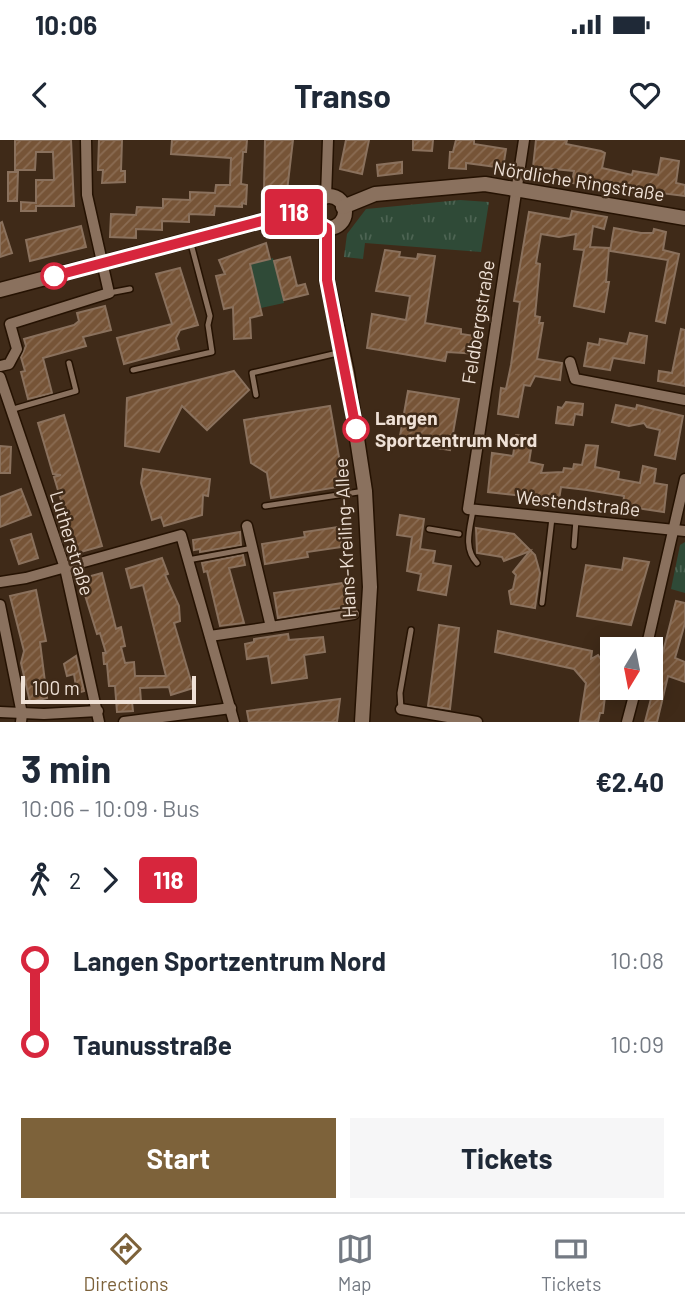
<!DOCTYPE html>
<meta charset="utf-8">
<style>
:root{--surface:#fff;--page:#f6f6f7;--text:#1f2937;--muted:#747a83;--line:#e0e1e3;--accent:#7d623a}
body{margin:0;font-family:Barlow,sans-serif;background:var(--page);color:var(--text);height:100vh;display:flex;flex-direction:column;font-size:26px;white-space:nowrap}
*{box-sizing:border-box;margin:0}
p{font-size:23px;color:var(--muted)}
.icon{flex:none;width:38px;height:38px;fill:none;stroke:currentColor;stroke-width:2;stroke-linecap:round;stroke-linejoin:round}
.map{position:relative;height:582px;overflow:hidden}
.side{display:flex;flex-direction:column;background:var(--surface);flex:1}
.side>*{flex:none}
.badge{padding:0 14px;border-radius:5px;font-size:24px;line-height:46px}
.needle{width:46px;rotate:190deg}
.controls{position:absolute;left:600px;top:497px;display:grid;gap:14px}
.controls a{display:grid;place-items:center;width:63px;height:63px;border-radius:0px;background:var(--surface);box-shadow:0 4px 18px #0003;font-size:35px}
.scale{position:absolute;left:21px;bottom:18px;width:175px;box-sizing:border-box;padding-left:7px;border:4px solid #efe1d6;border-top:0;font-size:19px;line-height:24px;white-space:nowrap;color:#efe1d6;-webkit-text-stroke:5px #3f2a18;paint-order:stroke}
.map>.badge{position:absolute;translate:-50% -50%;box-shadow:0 0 0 4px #fff}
.legs{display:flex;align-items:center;gap:10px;height:77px;padding:0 21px;font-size:23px}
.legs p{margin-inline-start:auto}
.overview{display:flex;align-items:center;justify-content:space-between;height:119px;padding:0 21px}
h1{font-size:38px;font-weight:700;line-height:52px}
.cta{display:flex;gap:14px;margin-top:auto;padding:14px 21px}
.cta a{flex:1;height:80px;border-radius:0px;background:var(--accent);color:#fff;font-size:28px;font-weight:700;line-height:80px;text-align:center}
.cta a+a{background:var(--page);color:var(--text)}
ul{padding:0 21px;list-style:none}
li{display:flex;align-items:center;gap:24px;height:84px;font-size:26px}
li i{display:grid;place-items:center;width:10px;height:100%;margin:0 9px;background:currentColor}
li i::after{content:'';width:18px;height:18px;margin:-9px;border:5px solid;border-radius:50%;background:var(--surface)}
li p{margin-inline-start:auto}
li:first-child i{background:linear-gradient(#0000 50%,currentColor 0)}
li:last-child i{background:linear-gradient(currentColor 50%,#0000 0)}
.status{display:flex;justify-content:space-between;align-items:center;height:49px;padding:0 35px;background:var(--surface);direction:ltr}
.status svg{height:19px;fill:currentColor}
header{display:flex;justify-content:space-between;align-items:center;height:91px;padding:0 21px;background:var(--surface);font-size:32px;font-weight:700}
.dock{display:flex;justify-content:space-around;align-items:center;height:98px;border-top:2px solid var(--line);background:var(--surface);font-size:19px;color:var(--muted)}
.dock a{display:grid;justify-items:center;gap:4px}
.dock .current{color:var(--accent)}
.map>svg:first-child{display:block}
.park{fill:url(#park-tufts)}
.garden{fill:#2f4a37}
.building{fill:url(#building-hatch);stroke:#8a715d;stroke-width:2}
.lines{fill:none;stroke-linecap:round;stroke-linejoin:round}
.service-casing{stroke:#251202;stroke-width:8}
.minor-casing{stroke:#251202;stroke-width:13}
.tertiary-casing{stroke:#251202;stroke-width:17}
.service{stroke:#8a715e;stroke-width:5}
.minor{stroke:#8a715e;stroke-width:10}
.tertiary{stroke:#8a715e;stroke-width:14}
.line-1-casing{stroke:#fff;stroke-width:16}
.line-1{stroke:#d7263d;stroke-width:10}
.stop-1-dot{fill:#fff;stroke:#d7263d;stroke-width:3.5}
.labels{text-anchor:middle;stroke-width:5;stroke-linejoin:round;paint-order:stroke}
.street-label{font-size:19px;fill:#efe1d6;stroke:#3f2a18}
.stop-label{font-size:19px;font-weight:bold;fill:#efe1d6;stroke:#3f2a18;text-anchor:start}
</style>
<div class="status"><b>10:06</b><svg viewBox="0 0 49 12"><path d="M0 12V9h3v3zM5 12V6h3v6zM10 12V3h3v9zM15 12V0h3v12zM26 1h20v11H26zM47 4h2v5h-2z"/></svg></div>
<header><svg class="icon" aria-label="back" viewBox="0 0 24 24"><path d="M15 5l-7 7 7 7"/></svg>Transo<svg class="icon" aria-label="heart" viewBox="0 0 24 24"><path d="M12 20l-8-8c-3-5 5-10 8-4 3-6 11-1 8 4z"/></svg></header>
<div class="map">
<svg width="685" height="582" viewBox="0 0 685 582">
<defs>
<pattern id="park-tufts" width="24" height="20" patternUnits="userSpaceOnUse" patternTransform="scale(1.75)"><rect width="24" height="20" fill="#2f4a37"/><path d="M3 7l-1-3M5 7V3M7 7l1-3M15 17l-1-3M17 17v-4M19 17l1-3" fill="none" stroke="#4d6453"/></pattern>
<pattern id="building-hatch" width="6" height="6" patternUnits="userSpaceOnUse" patternTransform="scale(1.75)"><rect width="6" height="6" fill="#765437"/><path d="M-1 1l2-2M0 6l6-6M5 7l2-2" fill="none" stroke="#8a6c53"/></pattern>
</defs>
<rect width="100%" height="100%" fill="#3f2a18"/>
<g class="park">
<polygon points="460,60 489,62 481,112 365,103 363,119 344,117 347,94 366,69"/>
<polygon points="685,402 685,453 671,449 680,405"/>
</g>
<polygon class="garden" points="273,118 284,163 261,168 250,124"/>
<g class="building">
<polygon points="15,0 71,0 74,66 36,66 36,71 21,71 21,62 36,63 36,40 54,40 53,12 36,12 35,30 15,30"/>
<polygon points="99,0 122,0 121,31 125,31 125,42 102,43 103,30 98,30"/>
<polygon points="172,0 247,0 246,12 243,12 241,44 247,45 246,64 242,63 242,67 215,66 214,75 189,74 189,82 162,81 162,90 136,89 136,98 110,97 111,74 136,75 137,67 163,68 163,59 190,60 190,52 215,53 216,45 230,45 231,18 171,14"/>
<polygon points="265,0 293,0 287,51 264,50"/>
<polygon points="346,0 369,0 362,34 340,29"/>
<polygon points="413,0 433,0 432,11 413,10"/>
<polygon points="456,0 474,0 474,4 506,9 503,28 466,23 466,29 449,28 450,12 453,12"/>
<polygon points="536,0 567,0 566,4 601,11 605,13 602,28 632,35 633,31 658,35 661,18 679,21 676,43 685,45 685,56 653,52 650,56 572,43 574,31 533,27"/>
<polygon points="402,22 402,33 378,36 377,25"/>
<polygon points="8,32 18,32 17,61 8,61"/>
<polygon points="572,71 607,77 604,89 593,86 590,107 609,108 606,142 609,142 604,172 574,166 584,110 574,109 576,94 559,97 541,94 536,123 540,124 535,176 540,177 539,183 543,183 537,219 562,223 560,240 535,236 530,246 524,245 518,277 498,274 501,248 506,249 511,225 520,162 514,161 529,72 570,79"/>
<polygon points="2,82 12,113 0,117 0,83"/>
<polygon points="81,86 86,107 30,121 26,100"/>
<polygon points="614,88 641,93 653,93 654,89 666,92 663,110 679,114 665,183 656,181 668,120 610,111"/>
<polygon points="266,103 270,119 250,124 262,175 250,178 251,198 234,199 233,167 224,169 216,136 225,134 219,120"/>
<polygon points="385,110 400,112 399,117 417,119 418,114 435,116 425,183 461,189 461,194 482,197 479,214 447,212 445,221 367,208 372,174 406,180 410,156 376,151"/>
<polygon points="290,117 297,146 305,144 308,154 284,160 274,121"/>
<polygon points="180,128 198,185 180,190 176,198 179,209 124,224 117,198 172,184 156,134"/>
<polygon points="105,166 111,190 83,197 86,206 43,218 52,253 28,259 21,232 25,231 21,217 26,206 24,199 74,185 79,181 77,173"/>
<polygon points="681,189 685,190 685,246 658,241 659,231 672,233"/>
<polygon points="630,193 647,196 644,223 613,218 610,230 584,226 588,203 599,205 600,199 627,204"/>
<polygon points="234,231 249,250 207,290 182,266 159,312 125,306 127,258"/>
<polygon points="408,251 459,259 450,310 431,307 432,302 400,296"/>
<polygon points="566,262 583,264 582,275 575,274 573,285 556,283 558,267 562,268"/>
<polygon points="616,265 636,269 637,265 683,276 675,319 655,315 660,290 647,287 644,283 629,286 612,282"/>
<polygon points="330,266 344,346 271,358 267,333 251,323 244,280"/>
<polygon points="64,275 102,406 77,413 54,337 61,335 53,334 38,283"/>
<polygon points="516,295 533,297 529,322 543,325 541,333 563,332 564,328 573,329 574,324 582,325 586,305 598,306 595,327 619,332 618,339 640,343 643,326 656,329 654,343 667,345 664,372 623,366 624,356 587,350 561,347 559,360 488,352 492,313 513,316"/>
<polygon points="0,306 11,307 10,333 0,333"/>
<polygon points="143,329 210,339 208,356 203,355 202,375 164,386 161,377 152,380 141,343"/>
<polygon points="21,349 31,375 0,387 0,357"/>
<polygon points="400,375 424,379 420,409 435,411 433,423 451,426 446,455 418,450 421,434 407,431 412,397 397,395"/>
<polygon points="339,387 342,407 307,412 308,417 265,424 262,404 305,397 304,392"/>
<polygon points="476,388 514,394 535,415 540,433 535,468 511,464 509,451 513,449 516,435 513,432 530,411 504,421 502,417 477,413"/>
<polygon points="240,392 241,405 200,412 200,409 194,410 193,400"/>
<polygon points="31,394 38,418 19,424 11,400"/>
<polygon points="243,415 245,425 229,428 244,483 220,486 207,431 204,432 202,423"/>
<polygon points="162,418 168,434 165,435 179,466 180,481 174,483 193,548 171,555 169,547 140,548 141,562 132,562 133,571 117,572 115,546 109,546 107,524 104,524 103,513 106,513 100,493 97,494 80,439 102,433 116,489 121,487 125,506 121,507 125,523 134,522 135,536 166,536 143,445 131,448 126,429"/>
<polygon points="624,418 649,422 631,485 577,476 586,425 622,430"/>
<polygon points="343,443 347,467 278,478 274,453"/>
<polygon points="36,450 46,501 40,502 47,558 30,562 21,523 24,511 10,456"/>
<polygon points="676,461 685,463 685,483 675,518 685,522 685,542 668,536 657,582 645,582"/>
<polygon points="439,485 459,488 450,569 428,566"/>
<polygon points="498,491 592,511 591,519 598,515 607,528 607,540 603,573 600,573 598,582 580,581 586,543 574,529 495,512"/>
<polygon points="288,494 289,500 323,497 325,512 304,515 307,538 272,543 268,516 247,519 245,504 254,502 254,499"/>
<polygon points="76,516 84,551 77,553 74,534 67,536 64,524"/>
<polygon points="340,559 337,582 249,582 247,571"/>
</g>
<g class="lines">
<defs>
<g id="service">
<polyline points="109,153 130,149"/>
<polyline points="133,230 212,212 208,185 210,176 190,100"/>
<polyline points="256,255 252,233 342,212"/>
<polyline points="10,270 76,251 69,223"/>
<polyline points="265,366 365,351"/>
<path d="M 473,370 C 470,389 463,408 477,423"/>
<polyline points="429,389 459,394"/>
<polyline points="574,406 576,380"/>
<polyline points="188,420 253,408"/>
<polyline points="542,463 552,378"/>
<polyline points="401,569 400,553 411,490"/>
</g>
<g id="minor">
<polyline points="524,0 468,369 685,391"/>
<polyline points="326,57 328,0"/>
<polyline points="570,222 575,239 685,260"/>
<polyline points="0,226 9,224 17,209 10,184 109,153 87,55 86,0"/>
<polyline points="0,237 65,428 99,582"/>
<polyline points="247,386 271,487 354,474"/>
<polyline points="0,442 26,438 181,395 234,582"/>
<polyline points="0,465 22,574 21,582"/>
<polyline points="210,496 271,487"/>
<polyline points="646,509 685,339"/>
<polyline points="401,569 477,582"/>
<polyline points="0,572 44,574 98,571"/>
<polyline points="124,582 231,568"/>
<polyline points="627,582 636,548"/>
</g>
<g id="tertiary">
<circle cx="329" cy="72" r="16"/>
<polyline points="343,67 375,54 485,44 685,78"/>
<polyline points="327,88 327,140 347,233 365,351 370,447 362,582"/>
<polyline points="0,150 296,72 313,71"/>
</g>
</defs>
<use href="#service" class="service-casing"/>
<use href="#minor" class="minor-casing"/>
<use href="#tertiary" class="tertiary-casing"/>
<use href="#service" class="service"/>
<use href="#minor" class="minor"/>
<use href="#tertiary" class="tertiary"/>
</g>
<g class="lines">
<defs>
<polyline id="line-1" points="54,136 296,72 313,71 316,82 327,88 327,140 356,289"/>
</defs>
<use href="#line-1" class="line-1-casing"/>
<use href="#line-1" class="line-1"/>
</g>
<g class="stop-1-dot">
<circle cx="54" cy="136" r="12"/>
<circle cx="356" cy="289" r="12"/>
</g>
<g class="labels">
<g class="street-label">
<text transform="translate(579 41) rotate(9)" y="7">Nördliche Ringstraße</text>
<text transform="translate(478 182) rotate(-81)" y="7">Feldbergstraße</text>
<text transform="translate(578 363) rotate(6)" y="7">Westendstraße</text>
<text transform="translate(345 398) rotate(-93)" y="7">Hans-Kreiling-Allee</text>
<text transform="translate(72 403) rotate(73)" y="7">Lutherstraße</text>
</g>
<g class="stop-label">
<text x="375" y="285">Langen<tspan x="375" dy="22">Sportzentrum Nord</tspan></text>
</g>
</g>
</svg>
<div class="controls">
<a><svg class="needle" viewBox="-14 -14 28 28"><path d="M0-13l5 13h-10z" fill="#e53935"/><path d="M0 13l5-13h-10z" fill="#747a83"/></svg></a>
</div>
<div class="scale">100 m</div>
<b class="badge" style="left:294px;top:72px;background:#d7263d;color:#fff">118</b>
</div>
<section class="side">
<div class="overview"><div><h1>3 min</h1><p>10:06 – 10:09 · Bus</p></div><b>€2.40</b></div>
<div class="legs"><svg class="icon" aria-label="walk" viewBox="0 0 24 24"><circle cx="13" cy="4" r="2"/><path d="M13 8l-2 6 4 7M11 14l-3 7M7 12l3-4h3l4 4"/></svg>2<svg class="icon" aria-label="forward" viewBox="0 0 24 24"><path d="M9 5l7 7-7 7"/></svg><b class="badge" style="background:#d7263d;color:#fff">118</b></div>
<ul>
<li><i style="color:#d7263d"></i><b>Langen Sportzentrum Nord</b><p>10:08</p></li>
<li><i style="color:#d7263d"></i><b>Taunusstraße</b><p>10:09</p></li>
</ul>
<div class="cta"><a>Start</a><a>Tickets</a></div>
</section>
<nav class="dock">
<a class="current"><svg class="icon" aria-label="directions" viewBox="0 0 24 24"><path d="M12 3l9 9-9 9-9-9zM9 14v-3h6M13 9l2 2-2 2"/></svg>Directions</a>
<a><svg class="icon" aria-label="map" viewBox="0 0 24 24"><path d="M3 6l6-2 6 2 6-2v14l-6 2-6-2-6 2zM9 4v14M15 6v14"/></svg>Map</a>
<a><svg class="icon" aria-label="tickets" viewBox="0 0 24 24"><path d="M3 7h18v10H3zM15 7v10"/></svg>Tickets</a>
</nav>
